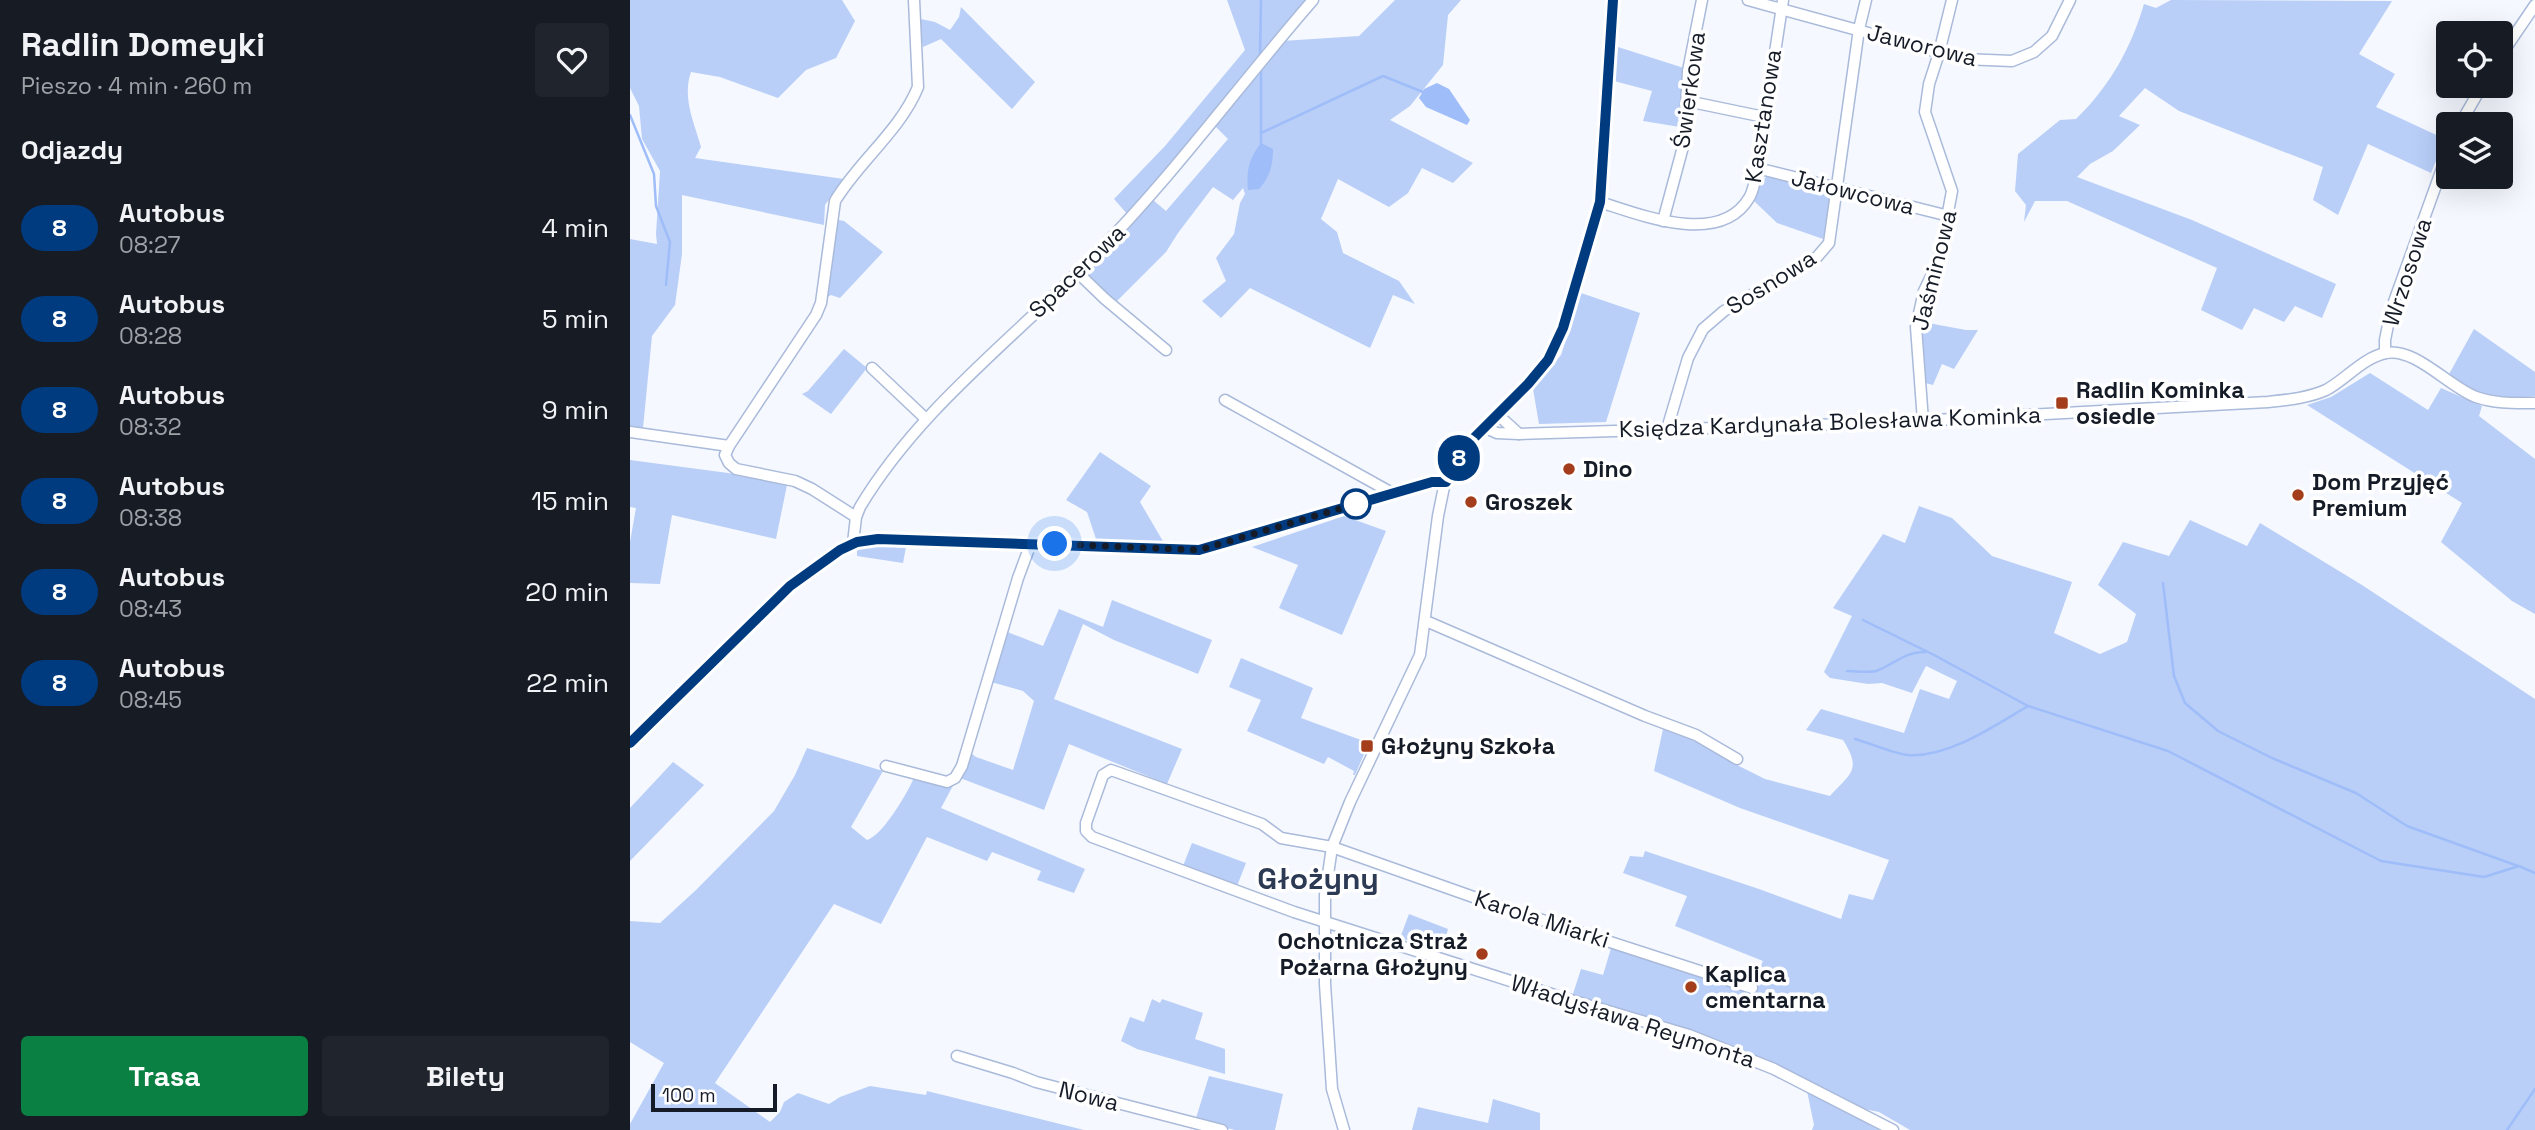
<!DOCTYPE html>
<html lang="pl">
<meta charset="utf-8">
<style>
:root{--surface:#171b24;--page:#20242c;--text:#f1f3f6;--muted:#9ea1a6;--accent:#0b8043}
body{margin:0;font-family:"Space Grotesk",sans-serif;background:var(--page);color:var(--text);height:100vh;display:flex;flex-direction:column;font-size:26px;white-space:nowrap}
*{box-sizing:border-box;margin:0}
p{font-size:23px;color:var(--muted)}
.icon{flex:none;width:38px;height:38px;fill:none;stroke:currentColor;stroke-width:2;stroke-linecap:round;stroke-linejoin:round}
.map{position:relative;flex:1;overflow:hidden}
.details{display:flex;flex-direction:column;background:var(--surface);width:630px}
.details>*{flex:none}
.badge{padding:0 14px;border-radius:23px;font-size:24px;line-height:46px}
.buttons{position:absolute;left:1806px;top:21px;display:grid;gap:14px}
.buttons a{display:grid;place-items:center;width:77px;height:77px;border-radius:7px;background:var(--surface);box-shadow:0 7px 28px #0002;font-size:35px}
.scale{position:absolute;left:21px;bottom:18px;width:126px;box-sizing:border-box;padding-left:7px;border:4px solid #161c27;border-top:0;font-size:19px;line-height:24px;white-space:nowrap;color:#161c27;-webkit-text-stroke:5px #fff;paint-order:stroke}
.you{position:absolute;width:35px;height:35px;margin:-18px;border:5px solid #fff;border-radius:50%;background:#1a73e8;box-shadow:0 0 0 10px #1a73e833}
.map>.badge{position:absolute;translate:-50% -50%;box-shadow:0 0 0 4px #fff}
h2{padding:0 21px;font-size:26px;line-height:63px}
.round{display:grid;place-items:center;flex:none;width:74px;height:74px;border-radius:7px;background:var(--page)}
.headline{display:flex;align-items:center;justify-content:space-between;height:119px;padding:0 21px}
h1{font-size:33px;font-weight:800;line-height:52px}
.cta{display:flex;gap:14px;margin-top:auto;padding:14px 21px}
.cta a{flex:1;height:80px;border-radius:7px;background:var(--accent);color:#fff;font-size:28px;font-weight:800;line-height:80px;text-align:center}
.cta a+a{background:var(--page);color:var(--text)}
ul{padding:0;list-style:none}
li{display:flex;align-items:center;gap:21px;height:91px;padding:0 21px}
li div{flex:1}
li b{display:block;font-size:26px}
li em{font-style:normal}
li .badge{min-width:77px;font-weight:700;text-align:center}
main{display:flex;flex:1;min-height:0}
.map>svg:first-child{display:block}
.green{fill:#b9cff8}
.water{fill:#9fbdf9}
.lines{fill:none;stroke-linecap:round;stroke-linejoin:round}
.stream{stroke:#9fbdf9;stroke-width:2.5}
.minor-casing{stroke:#aabada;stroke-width:13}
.minor{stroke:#fff;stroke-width:10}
.line-casing{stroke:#fff;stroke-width:16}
.line{stroke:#003b80;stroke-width:10}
.walk{stroke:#161c27;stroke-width:7;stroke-dasharray:0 12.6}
.poi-dot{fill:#a43d1b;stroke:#fff;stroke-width:2.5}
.stop-dot{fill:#fff;stroke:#003b80;stroke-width:3.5}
.labels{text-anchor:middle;stroke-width:7;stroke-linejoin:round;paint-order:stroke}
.street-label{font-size:23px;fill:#161c27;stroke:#fff}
.poi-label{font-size:23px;font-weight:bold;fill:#161c27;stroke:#fff;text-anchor:start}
.district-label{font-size:30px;font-weight:bold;fill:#2d3a54;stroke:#fff}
</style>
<main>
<section class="details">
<div class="headline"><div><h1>Radlin Domeyki</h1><p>Pieszo · 4 min · 260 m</p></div><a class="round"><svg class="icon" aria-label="heart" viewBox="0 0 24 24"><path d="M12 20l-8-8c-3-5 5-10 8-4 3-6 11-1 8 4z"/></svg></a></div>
<h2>Odjazdy</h2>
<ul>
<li><span class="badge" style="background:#003b80;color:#fff">8</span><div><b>Autobus</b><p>08:27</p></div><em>4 min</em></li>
<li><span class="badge" style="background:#003b80;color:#fff">8</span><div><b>Autobus</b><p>08:28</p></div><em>5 min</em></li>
<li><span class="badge" style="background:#003b80;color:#fff">8</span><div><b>Autobus</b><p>08:32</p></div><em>9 min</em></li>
<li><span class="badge" style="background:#003b80;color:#fff">8</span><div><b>Autobus</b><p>08:38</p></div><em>15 min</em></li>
<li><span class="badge" style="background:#003b80;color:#fff">8</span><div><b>Autobus</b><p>08:43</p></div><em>20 min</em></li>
<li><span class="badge" style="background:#003b80;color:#fff">8</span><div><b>Autobus</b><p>08:45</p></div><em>22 min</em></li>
</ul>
<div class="cta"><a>Trasa</a><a>Bilety</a></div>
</section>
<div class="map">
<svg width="1905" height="1130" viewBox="0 0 1905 1130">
<rect width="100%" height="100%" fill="#f5f8ff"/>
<g class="green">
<path d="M 0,0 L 212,0 L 225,21 L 206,58 L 176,70 L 148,98 L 90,77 L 61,72 C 52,98 64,122 71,147 L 65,158 L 214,179 L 195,205 L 194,225 L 52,195 L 52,254 L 45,305 L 22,336 L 13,428 L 0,426 L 0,239 L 27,244 L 26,234 L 30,171 L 12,139 L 9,106 L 0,88 Z"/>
<polygon points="597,0 678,0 498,215 484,199 535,146 615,50"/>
<polygon points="765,0 831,0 818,15 813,65 780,106 760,120 843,163 823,183 792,168 778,193 759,207 708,179 691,219 707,232 713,253 769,281 785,304 763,295 740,348 620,288 591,318 572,301 596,281 586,258 604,234 610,203 615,194 613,188 603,200 583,187 548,233 536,252 485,303 455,274 523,200 536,211 598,139 585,126 652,41 729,36"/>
<path d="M 1541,0 L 1762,1 L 1729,54 L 1765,74 L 1746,107 L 1815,139 L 1801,173 L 1738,144 L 1708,215 L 1683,200 L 1693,167 L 1549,111 L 1515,88 L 1489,116 L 1510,125 L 1483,151 L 1460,164 L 1447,177 L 1562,220 L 1706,284 L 1692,318 L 1665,306 L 1654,322 L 1624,308 L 1612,330 L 1571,310 L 1587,268 L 1437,201 L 1405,201 L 1394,222 L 1396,205 L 1385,191 L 1388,154 L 1430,120 L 1446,119 C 1480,86 1501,48 1514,4 L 1526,8 Z"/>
<polygon points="331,7 405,82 382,109 311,39 293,47 290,30 291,19 305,22 320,30 329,17"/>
<polygon points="988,47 1054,68 1050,127 1013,121 1022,91 984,81"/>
<polygon points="1138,176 1196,189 1200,194 1201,206 1193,239 1147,223 1123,200 1128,182"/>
<polygon points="204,219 214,221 253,252 210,298 201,295 196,298"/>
<polygon points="951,293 1010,313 976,422 909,424 903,389 931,355"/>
<polygon points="1298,323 1336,330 1348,330 1324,369 1312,364 1303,385 1295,383 1291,335 1293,324"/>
<path d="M 1844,329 L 1905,372 L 1905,396 C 1865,400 1852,397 1818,376 Z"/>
<polygon points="214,349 237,368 201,414 172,394 178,391"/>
<polygon points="1740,373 1798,410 1811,388 1852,406 1849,416 1905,459 1905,614 1882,601 1811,542 1832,503 1677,405 1701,397"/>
<polygon points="470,452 521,486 510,502 534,543 466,539 457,512 436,500"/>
<polygon points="0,460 98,473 157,485 146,539 42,515 30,584 0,583 0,542 6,508 0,507"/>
<path d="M 1289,506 L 1322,518 L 1362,556 L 1442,582 L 1424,633 L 1470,654 L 1497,642 L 1506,614 L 1468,585 L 1493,542 L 1539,556 L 1560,520 L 1617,546 L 1630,523 L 1732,585 L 1905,699 L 1905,1130 L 1280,1130 L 1249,1112 L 1234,1109 L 1161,1072 L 1062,1032 L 942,997 L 951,969 L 973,975 L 982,945 L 1123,985 L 1133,961 L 1045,926 L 1057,896 L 993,873 L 1000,856 L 1013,857 L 1015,851 L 1129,889 L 1211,919 L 1219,894 L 1243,900 L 1259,860 L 1110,808 L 1024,771 L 1033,729 L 1070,741 L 1109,766 L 1135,779 L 1200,796 C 1221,773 1232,770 1213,740 L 1176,730 L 1191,709 L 1274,733 L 1290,689 L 1319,699 L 1327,681 L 1296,666 L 1282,693 L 1252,683 L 1238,684 L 1200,678 L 1194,672 L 1222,616 L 1203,608 L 1253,534 L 1275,543 Z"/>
<polygon points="714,516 756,531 712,635 649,608 668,565 622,547"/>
<polygon points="239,546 276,547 273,563 227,556 227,550"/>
<polygon points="482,600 582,640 568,674 484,640 453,624 424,699 552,749 537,784 439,744 414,810 330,778 343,745 342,754 346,757 383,770 404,701 393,691 361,682 375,631 413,646 429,609 473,627"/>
<polygon points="611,658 683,688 671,718 739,743 725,775 723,775 724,771 698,757 694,764 617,731 631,700 599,687"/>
<path d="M 177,748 L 253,771 L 221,827 L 237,840 C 253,835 276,795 283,780 L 325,782 L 311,808 L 455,869 L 444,893 L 407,880 L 411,871 L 362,852 L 357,861 L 297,837 L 251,924 L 204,904 L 85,1083 L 140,1122 L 150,1112 L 154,1102 L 168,1093 L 199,1104 L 210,1097 L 240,1086 L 296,1095 L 297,1091 L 454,1130 L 0,1130 L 0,1124 L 34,1063 L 0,1042 L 0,921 L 30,923 L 66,890 L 144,811 L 165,775 Z"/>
<polygon points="43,762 74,785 0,861 0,808"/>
<polygon points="562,843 616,863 607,886 553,866"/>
<polygon points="779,914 818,929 812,950 770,938"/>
<polygon points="522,999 530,1003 532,999 573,1013 565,1039 595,1049 595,1074 507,1049 491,1041 500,1017 514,1022"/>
<polygon points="579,1076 653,1094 645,1130 605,1130 580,1124 578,1121 566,1118"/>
<polygon points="1177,1091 1249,1130 1182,1130 1184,1125"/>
<polygon points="863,1099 910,1113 910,1130 782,1130 788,1107 858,1123"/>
</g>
<g class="water">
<polygon points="807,83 819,89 840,120 837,125 796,107 789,98 794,89"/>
<path d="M 631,143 L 643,149 C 643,165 640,177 629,189 L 618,190 C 616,171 619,158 631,143 Z"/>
</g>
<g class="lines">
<g class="stream">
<polyline points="630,56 631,0"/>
<polyline points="631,69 631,143"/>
<polyline points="0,115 24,174 26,206 40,242 36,285"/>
<polyline points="631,133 753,76 793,92"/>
<polyline points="1533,583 1544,676 1555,703 1588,731 1642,758 1726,793 1777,826 1888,866"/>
<polyline points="1233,620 1304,655 1398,706 1538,751 1751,861 1854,877 1889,866 1905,873"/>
<path d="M 1217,671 C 1226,671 1238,673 1246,671 C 1263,665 1276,651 1295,652"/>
<path d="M 1225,739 C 1240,743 1265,754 1278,755 C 1318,758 1364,726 1398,706"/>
<polyline points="1877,1130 1905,1089"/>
</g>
<defs>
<g id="minor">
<polyline points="1118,0 1333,59 1382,61 1404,52 1422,36 1440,0"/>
<polyline points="1871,55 1905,5"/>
<polyline points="1057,101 1134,117"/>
<polyline points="1830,124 1852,86"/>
<polyline points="1127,168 1319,216"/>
<path d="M 970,202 C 1011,215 1090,247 1119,198 C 1123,192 1124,183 1126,177 L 1153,0"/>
<polyline points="1033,221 1054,143 1058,71 1072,0"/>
<polyline points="448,273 475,299 536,350"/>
<polyline points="1755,353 1755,340 1761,310 1818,152"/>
<polyline points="242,368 296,419"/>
<polyline points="595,400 762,493"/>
<polyline points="867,414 889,434"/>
<polyline points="1293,421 1286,327 1294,291 1309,260 1322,191 1295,112 1299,84 1309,53 1322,0"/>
<path d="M 854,427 L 867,433 L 889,434 L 1249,423 L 1638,402 C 1657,400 1678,398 1696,390 C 1715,380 1734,357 1756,353 C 1785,347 1819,387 1846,397 C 1866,404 1885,403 1905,403"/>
<polyline points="1037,429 1058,358 1073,329 1094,311 1187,257 1199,243 1229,29 1236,0"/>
<path d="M 0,432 L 99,446 L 186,315 L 191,303 L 205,201 C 229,161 270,131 288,87 L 284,0"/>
<polyline points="99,446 95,455 99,463 106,469 165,481 182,489 226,517"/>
<path d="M 223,543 L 226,517 L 230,507 C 290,407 385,338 465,255 C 544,175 609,85 683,0"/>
<polyline points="796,621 1015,716 1066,735 1107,759"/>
<polyline points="0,743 160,586 210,550 227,542 248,539 569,550 802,482 815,482"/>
<polyline points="256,766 317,782 325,778 332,766 388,578 401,543"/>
<polyline points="1122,988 866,905 702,847 651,838 632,824 481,770 473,775 456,823 456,831 462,837 664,912 934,998 1059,1035 1144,1069 1263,1130"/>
<polyline points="327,1056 383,1073 406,1082 592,1130"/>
<polyline points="714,1130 702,1089 695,984 695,895 702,847 720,802 790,655 808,516 815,482 843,439 898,384 918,360 933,328 970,202 983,0"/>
</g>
</defs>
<use href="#minor" class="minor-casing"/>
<use href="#minor" class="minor"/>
</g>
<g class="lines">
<defs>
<polyline id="line" points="0,743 160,586 210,550 227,542 248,539 569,550 802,482 816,482 843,439 898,384 918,360 933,328 970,202 983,0"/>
</defs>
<use href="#line" class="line-casing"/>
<use href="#line" class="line"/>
<polyline class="walk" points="425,544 569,550 736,501 726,504"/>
</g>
<g class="poi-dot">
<rect x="1425" y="396" width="14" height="14" rx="3.5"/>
<circle cx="939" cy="469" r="7"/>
<circle cx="1668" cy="495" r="7"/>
<circle cx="841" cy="502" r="7"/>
<rect x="730" y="739" width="14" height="14" rx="3.5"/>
<circle cx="852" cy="954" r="7"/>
<circle cx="1061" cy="987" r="7"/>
</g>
<circle class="stop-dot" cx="726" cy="504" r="14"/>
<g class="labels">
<g class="street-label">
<text transform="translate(1292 45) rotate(14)" y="8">Jaworowa</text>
<text transform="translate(1059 90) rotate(-82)" y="8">Świerkowa</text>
<text transform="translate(1133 116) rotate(-81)" y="8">Kasztanowa</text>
<text transform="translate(1223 192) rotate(14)" y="8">Jałowcowa</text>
<text transform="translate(1304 270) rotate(-76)" y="8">Jaśminowa</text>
<text transform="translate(447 271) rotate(-44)" y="8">Spacerowa</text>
<text transform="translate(1777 272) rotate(-72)" y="8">Wrzosowa</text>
<text transform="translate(1141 282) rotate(-32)" y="8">Sosnowa</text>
<text transform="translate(1200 422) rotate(-2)" y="8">Księdza Kardynała Bolesława Kominka</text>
<text transform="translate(912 919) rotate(18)" y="8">Karola Miarki</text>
<text transform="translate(1003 1021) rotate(18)" y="8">Władysława Reymonta</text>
<text transform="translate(459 1096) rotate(14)" y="8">Nowa</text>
</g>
<g class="poi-label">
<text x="1446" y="398">Radlin Kominka<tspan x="1446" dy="26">osiedle</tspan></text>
<text x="953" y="477">Dino</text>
<text x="1682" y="490">Dom Przyjęć<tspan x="1682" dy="26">Premium</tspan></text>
<text x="855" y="510">Groszek</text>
<text x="751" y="754">Głożyny Szkoła</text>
<text x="838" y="949" text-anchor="end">Ochotnicza Straż<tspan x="838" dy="26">Pożarna Głożyny</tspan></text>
<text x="1075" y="982">Kaplica<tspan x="1075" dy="26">cmentarna</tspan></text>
</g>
<g class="district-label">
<text x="688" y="889">Głożyny</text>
</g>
</g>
</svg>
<div class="buttons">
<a><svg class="icon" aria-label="locate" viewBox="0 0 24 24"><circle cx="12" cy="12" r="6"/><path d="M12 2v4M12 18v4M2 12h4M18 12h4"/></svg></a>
<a><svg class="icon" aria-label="layers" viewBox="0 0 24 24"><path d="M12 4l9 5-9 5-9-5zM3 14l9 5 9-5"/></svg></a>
</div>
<div class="scale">100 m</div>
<div class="you" style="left:425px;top:544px"></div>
<b class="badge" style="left:829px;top:458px;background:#003b80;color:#fff">8</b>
</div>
</main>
